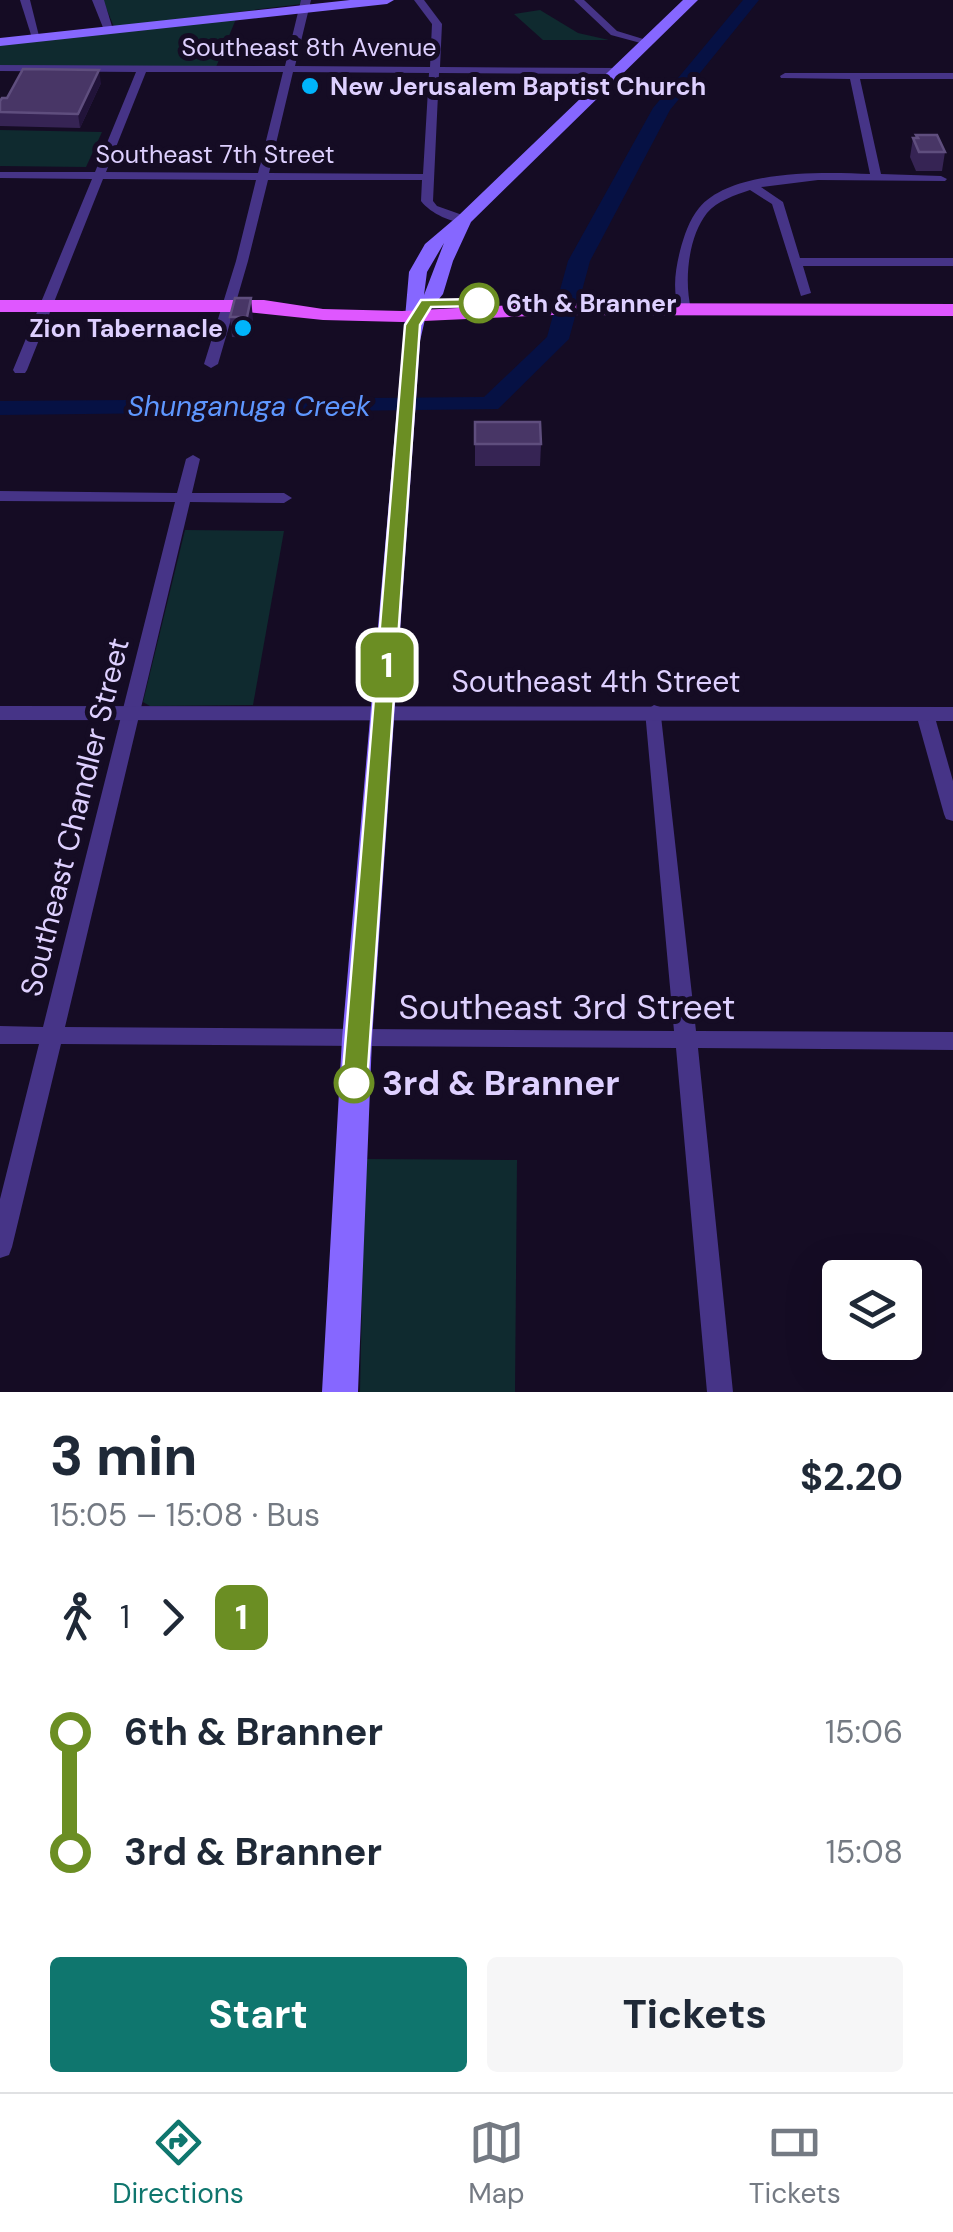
<!DOCTYPE html>
<meta charset="utf-8">
<style>
:root{--surface:#fff;--page:#f6f6f7;--text:#1f2937;--muted:#747a83;--line:#e0e1e3;--accent:#0f766e}
body{margin:0;font-family:"DM Sans",sans-serif;background:var(--page);color:var(--text);height:100vh;display:flex;flex-direction:column;font-size:38px;white-space:nowrap}
*{box-sizing:border-box;margin:0}
p{font-size:32px;color:var(--muted)}
.icon{flex:none;width:55px;height:55px;fill:none;stroke:currentColor;stroke-width:2;stroke-linecap:round;stroke-linejoin:round}
.map{position:relative;height:1392px;overflow:hidden}
.panel{display:flex;flex-direction:column;background:var(--surface);flex:1}
.panel>*{flex:none}
.badge{padding:0 20px;border-radius:15px;font-size:35px;line-height:65px}
.controls{position:absolute;left:822px;top:1260px;display:grid;gap:20px}
.controls a{display:grid;place-items:center;width:100px;height:100px;border-radius:10px;background:var(--surface);box-shadow:0 10px 40px #0002;font-size:50px}
.map>.badge{position:absolute;translate:-50% -50%;box-shadow:0 0 0 5px #fff}
.legs{display:flex;align-items:center;gap:15px;height:110px;padding:0 50px;font-size:32px}
.legs p{margin-inline-start:auto}
.summary{display:flex;align-items:center;justify-content:space-between;height:170px;padding:0 50px}
h1{font-size:55px;font-weight:800;line-height:75px}
.primary-button{display:flex;gap:20px;margin-top:auto;padding:20px 50px}
.primary-button a{flex:1;height:115px;border-radius:10px;background:var(--accent);color:#fff;font-size:40px;font-weight:800;line-height:115px;text-align:center}
.primary-button a+a{background:var(--page);color:var(--text)}
ul{padding:0 50px;list-style:none}
li{display:flex;align-items:center;gap:35px;height:120px;font-size:38px}
li i{display:grid;place-items:center;width:15px;height:100%;margin:0 12px;background:currentColor}
li i::after{content:'';width:25px;height:25px;margin:-12px;border:8px solid;border-radius:50%;background:var(--surface)}
li p{margin-inline-start:auto}
li:first-child i{background:linear-gradient(#0000 50%,currentColor 0)}
li:last-child i{background:linear-gradient(currentColor 50%,#0000 0)}
.tab-bar{display:flex;justify-content:space-around;align-items:center;height:140px;border-top:2px solid var(--line);background:var(--surface);font-size:28px;color:var(--muted)}
.tab-bar a{display:grid;justify-items:center;gap:5px}
.tab-bar .selected{color:var(--accent)}
.map>svg:first-child{display:block}
.green{fill:#0f2a2f}
.lines{fill:none;stroke-linecap:round;stroke-linejoin:round}
.river{fill:#061144;fill-rule:evenodd}
.minor{fill:#463487;fill-rule:evenodd}
.tertiary{fill:#463487;fill-rule:evenodd}
.secondary{fill:#8667ff;fill-rule:evenodd}
.primary{fill:#df57ff;fill-rule:evenodd}
.wall{fill:#362454}
.shaded-wall{fill:#211339}
.building{fill:#483666;stroke:#5f4e7e;stroke-width:2.5}
.line-1{fill:#6b8e23;stroke:#fff;stroke-width:2.5}
.poi-dot{fill:#00b4fb;stroke:#150c24;stroke-width:4}
.stop-1-dot{fill:#fff;stroke:#6b8e23;stroke-width:5}
.labels{text-anchor:middle;stroke-width:10;stroke-linejoin:round;paint-order:stroke}
.far-street-label{font-size:25px;fill:#ded0ff;stroke:#150c24}
.far-poi-label{font-size:25px;font-weight:bold;fill:#ded0ff;stroke:#150c24;text-anchor:start}
.far-stop-label{font-size:25px;font-weight:bold;fill:#ded0ff;stroke:#150c24;text-anchor:start}
.far-water-label{font-size:28px;font-style:italic;fill:#5e97ff;stroke:#150c24}
.street-label{font-size:30px;fill:#ded0ff;stroke:#150c24}
.near-street-label{font-size:35px;fill:#ded0ff;stroke:#150c24}
.near-stop-label{font-size:35px;font-weight:bold;fill:#ded0ff;stroke:#150c24;text-anchor:start}
</style>
<div class="map">
<svg width="953" height="1392" viewBox="0 0 953 1392">
<rect width="100%" height="100%" fill="#150c24"/>
<g class="green">
<polygon points="103,0 301,0 302,4 114,27"/>
<polygon points="540,10 578,33 609,40 543,40 514,14"/>
<polygon points="236,19 216,67 0,66 0,45"/>
<polygon points="0,130 102,132 86,167 0,166"/>
<polygon points="185,530 284,531 253,705 150,706 143,702"/>
<polygon points="365,1159 517,1160 515,1392 360,1392"/>
</g>
<g class="lines">
<polygon class="river" points="743,0 759,0 670,110 590,261 569,339 498,409 0,415 0,401 484,397 547,337 568,261 653,108"/>
<g class="minor">
<polygon points="20,0 30,0 40,40 32,38"/>
<path d="M 301,0 L 311,0 L 295,66 L 430,67 L 432,24 L 414,0 L 424,0 L 442,24 L 440,67 L 619,68 L 624,71 L 619,74 L 439,73 L 433,201 L 437,206 L 468,217 L 468,223 C 452,223 431,214 421,201 L 422,180 L 268,180 L 248,261 L 218,364 L 211,368 L 204,364 L 236,261 L 256,180 L 103,179 L 27,370 L 25,373 L 15,373 L 13,370 L 92,179 L 0,178 L 0,172 L 95,172 L 136,72 L 0,71 L 0,65 L 285,66 ZM 146,72 L 283,72 L 258,173 L 106,172 ZM 293,72 L 429,73 L 423,174 L 269,173 Z"/>
<polygon points="574,0 584,0 617,31 653,42 648,45 611,35"/>
<path d="M 785,73 L 953,73 L 953,79 L 860,79 L 881,174 L 941,176 L 947,179 L 945,181 L 818,180 L 761,187 L 783,202 L 800,258 L 953,258 L 953,266 L 803,266 L 811,293 L 801,296 L 772,204 L 750,190 C 735,195 717,201 707,213 C 688,237 684,281 691,309 L 685,313 L 680,312 C 672,292 675,271 680,251 C 684,236 689,220 699,208 C 732,169 823,172 870,174 L 850,79 L 781,78 L 780,76 Z"/>
<polygon points="193,455 200,459 192,493 284,493 292,498 284,503 190,502 65,1027 674,1031 645,711 654,705 660,707 696,1031 953,1032 953,1050 698,1048 733,1392 707,1392 676,1048 61,1044 12,1247 9,1255 0,1258 0,1199 39,1044 0,1044 0,1026 43,1027 175,502 0,501 0,491 177,493 186,459"/>
<polygon points="925,708 934,714 953,781 953,821 946,819 944,814 916,714"/>
</g>
<g class="tertiary">
<polygon points="92,0 104,0 114,33 104,30"/>
<polygon points="0,706 953,707 953,721 0,720"/>
</g>
<g class="secondary">
<polygon points="350,0 394,0 387,4 0,46 0,38"/>
<path d="M 683,0 L 698,0 L 471,222 L 453,261 L 443,294 L 426,315 L 420,341 L 372,1039 L 358,1392 L 322,1392 L 342,1039 L 409,272 L 425,244 L 458,216 ZM 444,243 L 424,295 L 427,272 Z"/>
</g>
<polygon class="primary" points="0,300 264,300 323,309 402,311 553,303 953,304 953,316 553,315 402,322 323,320 247,312 0,312"/>
</g>
<g class="wall">
<polygon points="101,83 80,128 0,126 0,101 7,98"/>
<polygon points="916,135 945,152 942,171 916,171 910,157 913,138 915,138"/>
<polygon points="235,298 253,319 249,338 232,337 230,317"/>
<polygon points="475,422 541,444 540,466 475,466"/>
</g>
<g class="shaded-wall">
<polygon points="99,70 101,83 80,128 78,114"/>
<polygon points="251,298 253,319 249,338 247,317"/>
</g>
<g class="building">
<polygon points="23,69 99,70 78,114 0,112 0,101 2,98 7,98"/>
<polygon points="916,135 937,135 945,152 919,152 913,138 918,138"/>
<polygon points="235,298 251,298 247,317 230,317"/>
<polygon points="475,422 540,422 541,444 475,444"/>
</g>
<polygon class="line-1" points="479,299 484,300 484,306 431,307 420,325 367,1083 363,1090 346,1090 342,1083 405,325 421,300"/>
<g class="poi-dot">
<circle cx="310" cy="86" r="10"/>
<circle cx="243" cy="328" r="10"/>
</g>
<g class="stop-1-dot">
<circle cx="479" cy="303" r="18"/>
<circle cx="354" cy="1083" r="18"/>
</g>
<g class="labels">
<g class="far-street-label">
<text x="309" y="56">Southeast 8th Avenue</text>
<text x="215" y="163">Southeast 7th Street</text>
</g>
<g class="far-poi-label">
<text x="330" y="95">New Jerusalem Baptist Church</text>
<text x="223" y="337" text-anchor="end">Zion Tabernacle</text>
</g>
<g class="far-stop-label">
<text x="506" y="312">6th &amp; Branner</text>
</g>
<g class="far-water-label">
<text x="249" y="416">Shunganuga Creek</text>
</g>
<g class="street-label">
<text x="596" y="692">Southeast 4th Street</text>
<text transform="translate(75 817) rotate(-76)" y="10">Southeast Chandler Street</text>
</g>
<g class="near-street-label">
<text x="567" y="1019">Southeast 3rd Street</text>
</g>
<g class="near-stop-label">
<text x="382" y="1095">3rd &amp; Branner</text>
</g>
</g>
</svg>
<div class="controls">
<a><svg class="icon" aria-label="layers" viewBox="0 0 24 24"><path d="M12 4l9 5-9 5-9-5zM3 14l9 5 9-5"/></svg></a>
</div>
<b class="badge" style="left:387px;top:665px;background:#6b8e23;color:#fff">1</b>
</div>
<section class="panel">
<div class="summary"><div><h1>3 min</h1><p>15:05 – 15:08 · Bus</p></div><b>$2.20</b></div>
<div class="legs"><svg class="icon" aria-label="walk" viewBox="0 0 24 24"><circle cx="13" cy="4" r="2"/><path d="M13 8l-2 6 4 7M11 14l-3 7M7 12l3-4h3l4 4"/></svg>1<svg class="icon" aria-label="forward" viewBox="0 0 24 24"><path d="M9 5l7 7-7 7"/></svg><b class="badge" style="background:#6b8e23;color:#fff">1</b></div>
<ul>
<li><i style="color:#6b8e23"></i><b>6th &amp; Branner</b><p>15:06</p></li>
<li><i style="color:#6b8e23"></i><b>3rd &amp; Branner</b><p>15:08</p></li>
</ul>
<div class="primary-button"><a>Start</a><a>Tickets</a></div>
</section>
<nav class="tab-bar">
<a class="selected"><svg class="icon" aria-label="directions" viewBox="0 0 24 24"><path d="M12 3l9 9-9 9-9-9zM9 14v-3h6M13 9l2 2-2 2"/></svg>Directions</a>
<a><svg class="icon" aria-label="map" viewBox="0 0 24 24"><path d="M3 6l6-2 6 2 6-2v14l-6 2-6-2-6 2zM9 4v14M15 6v14"/></svg>Map</a>
<a><svg class="icon" aria-label="tickets" viewBox="0 0 24 24"><path d="M3 7h18v10H3zM15 7v10"/></svg>Tickets</a>
</nav>
